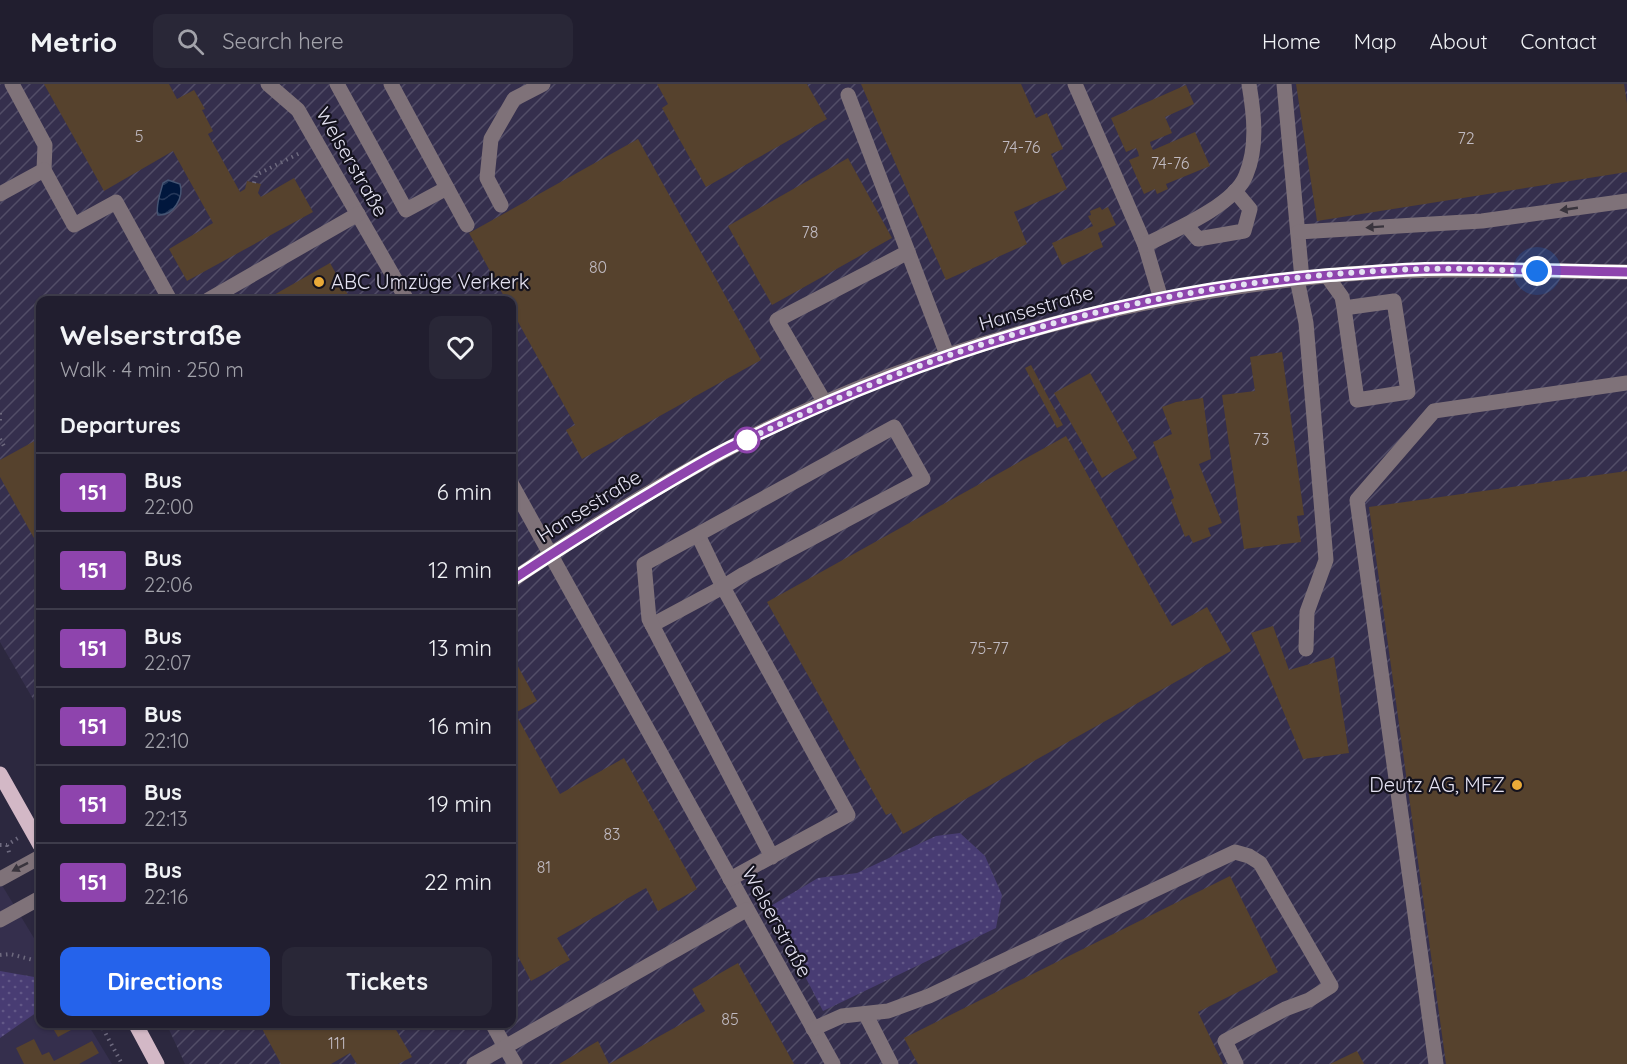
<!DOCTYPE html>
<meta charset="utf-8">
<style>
:root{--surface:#211e2f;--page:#292737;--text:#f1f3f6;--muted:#a2a2aa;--line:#3e3c4b;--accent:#2563eb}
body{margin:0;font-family:Quicksand,sans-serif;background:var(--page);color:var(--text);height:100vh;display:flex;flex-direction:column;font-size:22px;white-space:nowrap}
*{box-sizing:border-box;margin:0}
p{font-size:20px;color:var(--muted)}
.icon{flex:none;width:33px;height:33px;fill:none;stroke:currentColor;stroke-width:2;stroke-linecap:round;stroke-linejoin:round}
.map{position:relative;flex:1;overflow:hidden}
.side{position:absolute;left:36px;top:212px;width:480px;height:732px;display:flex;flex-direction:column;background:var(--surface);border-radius:12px;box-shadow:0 2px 4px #0004,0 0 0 2px var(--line)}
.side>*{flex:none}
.badge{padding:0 12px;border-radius:4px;font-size:21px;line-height:39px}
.you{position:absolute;width:30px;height:30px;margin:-15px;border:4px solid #fff;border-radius:50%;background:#1a73e8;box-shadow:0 0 0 9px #1a73e833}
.map>.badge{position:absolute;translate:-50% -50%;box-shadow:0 0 0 3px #fff}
h2{padding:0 24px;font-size:22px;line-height:54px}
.round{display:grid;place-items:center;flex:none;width:63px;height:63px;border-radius:12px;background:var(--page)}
.summary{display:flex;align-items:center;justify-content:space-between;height:102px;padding:0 24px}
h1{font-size:28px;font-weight:700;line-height:45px}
.cta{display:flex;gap:12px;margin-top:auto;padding:12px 24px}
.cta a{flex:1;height:69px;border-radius:12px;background:var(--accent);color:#fff;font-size:24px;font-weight:700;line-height:69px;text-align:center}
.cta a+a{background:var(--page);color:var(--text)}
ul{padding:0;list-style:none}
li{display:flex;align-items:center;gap:18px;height:78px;padding:0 24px;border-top:2px solid var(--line)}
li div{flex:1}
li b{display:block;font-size:22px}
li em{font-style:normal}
li .badge{min-width:66px;font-weight:700;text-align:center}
header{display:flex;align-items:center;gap:36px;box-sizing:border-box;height:84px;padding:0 30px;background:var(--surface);border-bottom:2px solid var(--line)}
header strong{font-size:28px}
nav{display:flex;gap:33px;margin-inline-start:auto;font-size:21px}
.search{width:420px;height:54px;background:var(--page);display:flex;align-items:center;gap:15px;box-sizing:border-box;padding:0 21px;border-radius:12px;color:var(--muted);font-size:22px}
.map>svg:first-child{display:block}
.built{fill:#352f4d}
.industrial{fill:url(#industrial-furrows)}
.grass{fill:url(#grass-dots)}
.water{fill:url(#water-waves);stroke:#455473;stroke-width:1.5}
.building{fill:#56422d}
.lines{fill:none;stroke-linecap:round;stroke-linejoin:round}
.path{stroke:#6e6a7f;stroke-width:4;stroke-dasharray:1.5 4.5;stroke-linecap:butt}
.minor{stroke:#7f7279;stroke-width:15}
.major{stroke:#d3b8c6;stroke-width:15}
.oneway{fill:#39343d}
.line-casing{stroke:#fff;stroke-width:14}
.line{stroke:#8e44ad;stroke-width:9}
.walk{stroke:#e4e2f2;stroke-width:6;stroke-dasharray:0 10.8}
.poi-dot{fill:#e9aa38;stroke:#14121d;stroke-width:2}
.stop-dot{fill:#fff;stroke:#8e44ad;stroke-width:3}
.labels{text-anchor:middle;stroke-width:4.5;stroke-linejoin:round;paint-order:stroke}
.number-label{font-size:16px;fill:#c0bac1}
.street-label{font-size:20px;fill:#e4e2f2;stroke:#14121d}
.poi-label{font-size:20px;fill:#e4e2f2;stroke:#14121d;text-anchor:start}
</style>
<header>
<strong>Metrio</strong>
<div class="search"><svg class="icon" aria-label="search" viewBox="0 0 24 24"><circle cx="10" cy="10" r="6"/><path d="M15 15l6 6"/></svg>Search here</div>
<nav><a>Home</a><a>Map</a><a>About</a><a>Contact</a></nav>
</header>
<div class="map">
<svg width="1627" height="980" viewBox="0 0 1627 980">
<defs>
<pattern id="industrial-furrows" width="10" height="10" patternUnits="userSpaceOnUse" patternTransform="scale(1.5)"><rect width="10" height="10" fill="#352f4d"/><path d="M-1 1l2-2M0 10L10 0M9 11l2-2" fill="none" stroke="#524d67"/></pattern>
<pattern id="grass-dots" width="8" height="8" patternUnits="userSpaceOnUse" patternTransform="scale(1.5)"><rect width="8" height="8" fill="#483c73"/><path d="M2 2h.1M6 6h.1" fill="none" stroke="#625887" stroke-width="1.8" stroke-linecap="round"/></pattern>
<pattern id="water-waves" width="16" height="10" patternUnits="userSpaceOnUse" patternTransform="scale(1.5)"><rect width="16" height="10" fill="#01173d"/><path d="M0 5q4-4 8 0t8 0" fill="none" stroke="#26385a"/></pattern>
</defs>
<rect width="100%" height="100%" fill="#2c283f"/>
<polygon class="built" points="0,798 40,864 40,939 87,939 112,980 0,980"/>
<polygon class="industrial" points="0,0 1627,0 1627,980 185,980 166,939 512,939 512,216 40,216 40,627 0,558"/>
<g class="grass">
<polygon points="960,749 985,772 1002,811 996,844 823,927 769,823 818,794 857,789 936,752"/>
<polygon points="0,887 40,894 40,926 0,954"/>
</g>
<path class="water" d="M 168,96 L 180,100 C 184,113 174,132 158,131 C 155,123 161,107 163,99 Z"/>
<g class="building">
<polygon points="44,0 169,0 177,15 194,6 205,25 202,26 213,47 208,50 240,108 245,105 247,97 261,100 258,109 261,113 294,94 313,128 187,197 169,165 213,139 173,67 104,107"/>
<polygon points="657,0 807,0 827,35 706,103 662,24 668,20"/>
<polygon points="861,0 1021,0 1036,34 1047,29 1063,65 1051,70 1067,105 1014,128 1027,160 946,196"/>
<polygon points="1296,0 1624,0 1627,19 1627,88 1317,137"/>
<polygon points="1186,1 1194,20 1165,33 1172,49 1150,58 1151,62 1153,66 1195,48 1210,82 1166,100 1168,105 1157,110 1155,105 1144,110 1129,76 1139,72 1138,68 1136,64 1126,68 1111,34"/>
<polygon points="638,55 761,276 582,375 566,346 575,341 512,227 512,216 506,216 469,149"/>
<polygon points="848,74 892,154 772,221 728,142"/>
<polygon points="1100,123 1102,126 1108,123 1116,141 1098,149 1103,163 1062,181 1052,159 1093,142 1088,132 1091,131 1090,127"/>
<polygon points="330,179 351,216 265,216"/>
<polygon points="1282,268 1304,431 1297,432 1301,458 1244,465 1222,311 1255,307 1250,273"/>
<polygon points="1031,281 1063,341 1057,344 1025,284"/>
<polygon points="1090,289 1137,374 1102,394 1054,309"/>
<polygon points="1203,314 1211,375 1199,380 1222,439 1208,444 1211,452 1193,459 1189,451 1185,453 1171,416 1174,414 1153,358 1172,350 1162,323 1176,318"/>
<polygon points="1066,352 1172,542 1207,523 1231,567 903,750 891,729 886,731 767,518"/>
<polygon points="40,354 40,465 0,393 0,376"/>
<polygon points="1627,387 1627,980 1446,980 1369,423"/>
<polygon points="1273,542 1289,586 1334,573 1349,669 1303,675 1251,549"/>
<polygon points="515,577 537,617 515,629 560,710 624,674 697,805 658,827 646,804 557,854 570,876 531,897 512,861 512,579"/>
<polygon points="1230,792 1278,888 1198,928 1223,980 918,980 904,954"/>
<polygon points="738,879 794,980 559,980 598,957 609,980 705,927 692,905"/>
<polygon points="50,939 84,939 58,953"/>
<polygon points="259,939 405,939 395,944 412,973 398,980 357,980 350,969 331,980 281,980"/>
<polygon points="34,955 42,971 49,968 54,977 92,957 99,969 79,980 24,980 16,964"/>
<polygon points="1357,967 1364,980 1330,980"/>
</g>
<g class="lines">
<g class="path">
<polyline points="254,99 256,91 302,68"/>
<polyline points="0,329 0,338"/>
<polyline points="0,355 4,362"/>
<polyline points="0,761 7,761 18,754"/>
<polyline points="7,761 10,772"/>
<polyline points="37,834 40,842"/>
<polyline points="40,864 37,877 40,879"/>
<polyline points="0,871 10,870 37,877"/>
<polyline points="100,939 122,980"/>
</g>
<g class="minor">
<polyline points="12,0 45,61 44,86"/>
<polyline points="268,0 298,26 407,216"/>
<polyline points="337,0 406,126 447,104"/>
<polyline points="391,0 467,141"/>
<polyline points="1075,0 1145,161 1161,215"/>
<polyline points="1284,0 1302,195"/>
<polyline points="0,110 44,86 74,141 116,118 170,216"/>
<polyline points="501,121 487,94 491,55 514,15 543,0"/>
<polyline points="1186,141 1198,155 1244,147 1250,125 1235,107"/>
<polyline points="1298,148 1482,137 1627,117"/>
<path d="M 1145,161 C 1173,147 1235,121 1246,91 C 1258,62 1254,30 1249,0"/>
<polyline points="908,168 948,273"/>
<polyline points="1327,192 1342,213 1344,224 1357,316 1408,308 1394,217 1344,224"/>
<polyline points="1297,195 1306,239 1326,476 1307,528 1306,565"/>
<polyline points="208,216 358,130"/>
<polyline points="825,319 777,236 908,168 848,11"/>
<polyline points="512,401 833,980"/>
<path d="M 512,496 C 580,450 651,405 724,367 C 909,268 1117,213 1325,192 C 1425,182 1526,187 1627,188"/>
<polyline points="652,541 723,503 698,451"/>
<polyline points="0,795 40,773"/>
<polyline points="730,795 848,731 723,503 744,490 923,395 894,343 644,480 649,535 772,773"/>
<polyline points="0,836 40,814"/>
<polyline points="866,931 891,980"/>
<polyline points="813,945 842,932 888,927 929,912 1235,768 1249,772 1260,779 1331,902 1309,916 1285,925 1225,957 1236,980"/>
<polyline points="474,980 505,963 492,939"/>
<polyline points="515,980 505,963 746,826"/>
<polyline points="1436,980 1357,416 1434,327 1627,299"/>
</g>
<g class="major">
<polyline points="0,690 40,761"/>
<polyline points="135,939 157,980"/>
</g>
</g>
<defs><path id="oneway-solid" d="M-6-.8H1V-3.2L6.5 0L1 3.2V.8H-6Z" transform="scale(1.5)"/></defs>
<g class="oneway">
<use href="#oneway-solid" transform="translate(1569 125) rotate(172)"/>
<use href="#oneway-solid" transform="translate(1375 143) rotate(176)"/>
<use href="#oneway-solid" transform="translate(20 783) rotate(153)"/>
</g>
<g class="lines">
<defs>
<path id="line" d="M 512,496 C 551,470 591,445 632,420 C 664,401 696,381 729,364 C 917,271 1121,208 1330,191 C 1362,189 1394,186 1425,185 C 1492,184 1560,187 1627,188"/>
</defs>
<use href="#line" class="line-casing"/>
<use href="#line" class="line"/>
<path class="walk" d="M 747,356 L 744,357 C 829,316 918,279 1009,252 C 1142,212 1284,189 1423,185 C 1461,184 1499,186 1537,187"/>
</g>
<g class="poi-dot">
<circle cx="319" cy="198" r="6"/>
<circle cx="1517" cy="701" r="6"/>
</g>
<circle class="stop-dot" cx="747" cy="356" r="12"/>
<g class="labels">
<g class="number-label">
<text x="139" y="58">5</text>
<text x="1466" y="60">72</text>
<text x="1021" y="69">74-76</text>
<text x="1170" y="85">74-76</text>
<text x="810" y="154">78</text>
<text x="598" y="189">80</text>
<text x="1261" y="361">73</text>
<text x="989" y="570">75-77</text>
<text x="612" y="756">83</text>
<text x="544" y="789">81</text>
<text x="730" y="941">85</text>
<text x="337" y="965">111</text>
</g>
<g class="street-label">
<text transform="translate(352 78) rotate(60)" y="7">Welserstraße</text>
<text transform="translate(1036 224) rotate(-16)" y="7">Hansestraße</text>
<text transform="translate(589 422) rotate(-32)" y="7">Hansestraße</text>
<text transform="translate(777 838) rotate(61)" y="7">Welserstraße</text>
</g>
<g class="poi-label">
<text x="331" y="205">ABC Umzüge Verkerk</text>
<text x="1505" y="708" text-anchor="end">Deutz AG, MFZ</text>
</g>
</g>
</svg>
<div class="you" style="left:1537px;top:187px"></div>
<section class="side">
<div class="summary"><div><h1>Welserstraße</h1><p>Walk · 4 min · 250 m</p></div><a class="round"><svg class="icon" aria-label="heart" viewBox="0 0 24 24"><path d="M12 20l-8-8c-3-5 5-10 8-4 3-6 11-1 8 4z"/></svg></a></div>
<h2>Departures</h2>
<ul>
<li><span class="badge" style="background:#8e44ad;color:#fff">151</span><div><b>Bus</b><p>22:00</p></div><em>6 min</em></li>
<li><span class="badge" style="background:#8e44ad;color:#fff">151</span><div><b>Bus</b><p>22:06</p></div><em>12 min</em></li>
<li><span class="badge" style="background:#8e44ad;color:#fff">151</span><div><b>Bus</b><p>22:07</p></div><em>13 min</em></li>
<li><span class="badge" style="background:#8e44ad;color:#fff">151</span><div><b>Bus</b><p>22:10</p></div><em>16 min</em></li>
<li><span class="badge" style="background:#8e44ad;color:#fff">151</span><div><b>Bus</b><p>22:13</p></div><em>19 min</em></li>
<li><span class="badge" style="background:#8e44ad;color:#fff">151</span><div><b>Bus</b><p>22:16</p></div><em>22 min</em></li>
</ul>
<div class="cta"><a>Directions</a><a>Tickets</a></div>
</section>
</div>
